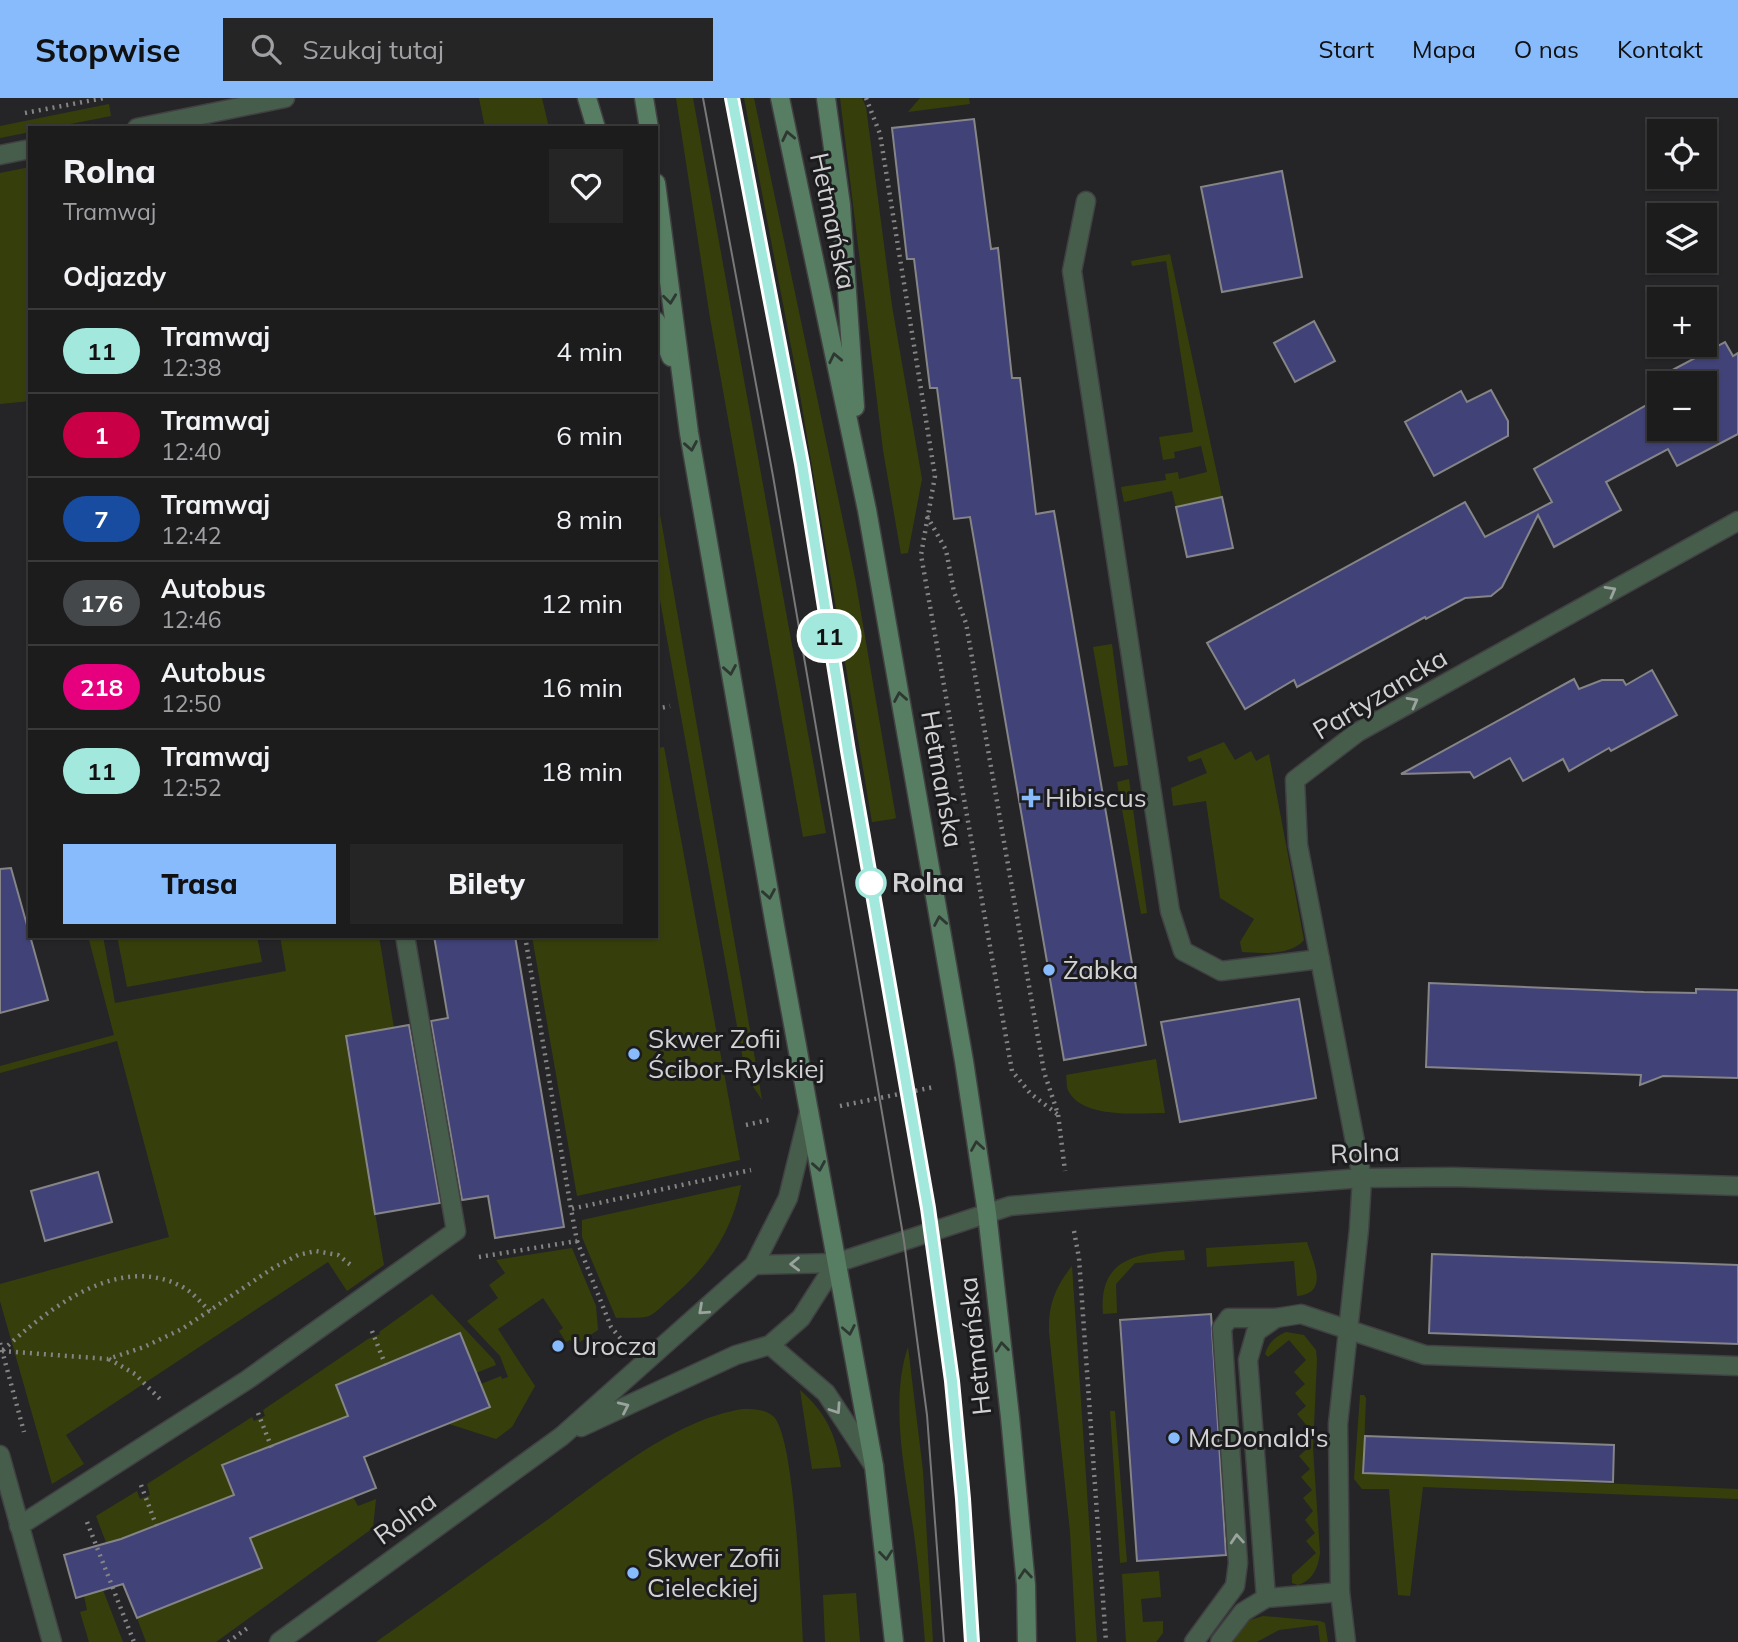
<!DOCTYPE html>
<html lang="pl">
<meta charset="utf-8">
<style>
:root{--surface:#1c1c1d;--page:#252526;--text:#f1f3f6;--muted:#a0a1a4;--line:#3a3a3b;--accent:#87bbfc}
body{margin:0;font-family:Mulish,sans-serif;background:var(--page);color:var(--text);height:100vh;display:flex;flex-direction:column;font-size:26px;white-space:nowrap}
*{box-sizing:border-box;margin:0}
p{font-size:23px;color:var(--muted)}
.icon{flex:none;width:38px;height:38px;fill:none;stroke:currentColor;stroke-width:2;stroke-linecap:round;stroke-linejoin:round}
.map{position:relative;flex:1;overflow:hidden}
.details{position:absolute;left:28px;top:28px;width:630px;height:812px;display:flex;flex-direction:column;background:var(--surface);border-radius:0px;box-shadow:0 2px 5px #0004,0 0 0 2px var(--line)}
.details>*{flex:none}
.badge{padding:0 14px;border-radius:23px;font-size:24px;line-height:46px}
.buttons{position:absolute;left:1647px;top:21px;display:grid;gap:14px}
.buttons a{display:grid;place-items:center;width:70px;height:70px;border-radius:0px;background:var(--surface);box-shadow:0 2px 5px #0004,0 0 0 2px var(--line);font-size:35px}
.map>.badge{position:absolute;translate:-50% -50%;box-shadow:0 0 0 4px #fff}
h2{padding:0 35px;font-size:26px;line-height:63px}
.round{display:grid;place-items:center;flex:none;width:74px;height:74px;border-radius:0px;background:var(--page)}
.summary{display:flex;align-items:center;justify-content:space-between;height:119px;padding:0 35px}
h1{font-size:33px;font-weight:800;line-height:52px}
.cta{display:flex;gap:14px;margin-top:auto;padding:14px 35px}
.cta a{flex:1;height:80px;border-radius:0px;background:var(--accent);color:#111;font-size:28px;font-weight:800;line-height:80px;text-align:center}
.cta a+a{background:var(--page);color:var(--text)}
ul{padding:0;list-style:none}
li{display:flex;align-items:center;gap:21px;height:84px;padding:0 35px;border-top:2px solid var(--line)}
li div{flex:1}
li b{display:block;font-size:26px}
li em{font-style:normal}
li .badge{min-width:77px;font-weight:700;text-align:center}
header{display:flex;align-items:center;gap:42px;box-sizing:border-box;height:98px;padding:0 35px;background:var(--accent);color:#111}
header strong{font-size:33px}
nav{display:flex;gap:38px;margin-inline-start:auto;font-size:24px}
.search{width:490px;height:63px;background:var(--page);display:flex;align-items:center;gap:18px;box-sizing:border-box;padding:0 24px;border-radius:0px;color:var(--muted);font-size:26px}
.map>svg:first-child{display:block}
.green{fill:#363f0c}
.building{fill:#414277;stroke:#858588;stroke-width:2}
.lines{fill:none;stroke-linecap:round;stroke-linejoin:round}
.lane-casing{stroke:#414143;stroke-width:21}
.street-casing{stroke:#414143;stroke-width:21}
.secondary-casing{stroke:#414143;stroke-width:21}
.path{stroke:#848485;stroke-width:4.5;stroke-dasharray:2 5;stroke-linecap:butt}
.lane{stroke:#465d4c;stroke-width:18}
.street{stroke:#465d4c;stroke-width:18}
.secondary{stroke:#577d62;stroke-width:18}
.tram{stroke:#787879;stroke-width:2}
.oneway{stroke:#2e3832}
.oneway2{stroke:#9aa39d}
.line-casing{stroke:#fff;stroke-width:16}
.line{stroke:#a2e8dd;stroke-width:10}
.poi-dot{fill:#87bbfc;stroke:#1c1b1e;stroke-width:2.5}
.stop-dot{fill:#fff;stroke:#a2e8dd;stroke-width:3.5}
.labels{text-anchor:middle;stroke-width:6;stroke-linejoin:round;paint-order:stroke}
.street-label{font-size:26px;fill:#d2d2d3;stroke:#1c1b1e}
.poi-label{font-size:26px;fill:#d2d2d3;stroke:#1c1b1e;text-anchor:start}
.stop-label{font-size:26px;font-weight:bold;fill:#d2d2d3;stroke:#1c1b1e;text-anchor:start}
</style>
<header>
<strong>Stopwise</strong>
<div class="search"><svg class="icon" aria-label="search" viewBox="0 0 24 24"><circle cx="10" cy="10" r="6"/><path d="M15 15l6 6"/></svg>Szukaj tutaj</div>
<nav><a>Start</a><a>Mapa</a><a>O nas</a><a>Kontakt</a></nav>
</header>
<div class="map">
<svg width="1738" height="1544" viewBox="0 0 1738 1544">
<rect width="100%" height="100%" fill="#252527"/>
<g class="green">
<polygon points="479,0 542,0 549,30 485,30"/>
<polygon points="676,0 693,0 826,735 803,739 710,220"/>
<polygon points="744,0 754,0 855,480 896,720 893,721 872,724 798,285"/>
<polygon points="840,0 862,0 866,9 892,208 922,381 908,455 901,456 883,352"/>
<polygon points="920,0 969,0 970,6 908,14"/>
<polygon points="109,6 111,18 50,30 30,30 30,34 0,40 0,28"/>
<polygon points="30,69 30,303 0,306 0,75"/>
<polygon points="1170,156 1222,399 1176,409 1172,393 1124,404 1121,389 1166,382 1165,376 1178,374 1179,381 1207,374 1201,348 1174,354 1175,360 1163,362 1159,339 1193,334 1166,163 1132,168 1131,163"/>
<polygon points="656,393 758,978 762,1002 746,978 656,480"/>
<polygon points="1112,546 1128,667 1114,669 1093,549"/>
<path d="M 1224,644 L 1235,662 L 1251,653 L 1256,663 L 1269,656 L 1304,842 C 1290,858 1262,855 1242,854 L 1240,844 L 1254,821 L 1220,800 L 1206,703 L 1173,708 L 1171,690 L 1207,675 L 1201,660 L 1189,664 L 1187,659 Z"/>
<polygon points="664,649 740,1062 577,1098 532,838 656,838 656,650"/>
<polygon points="1129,681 1147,815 1141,816 1117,684"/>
<polygon points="88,838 103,838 115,905 286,873 280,838 379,838 394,930 345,939 384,1167 347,1193 328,1164 66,1337 84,1366 52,1386 0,1203 0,1186 169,1139 117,943 0,975 0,968 114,937"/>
<polygon points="117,838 257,838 262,864 127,889"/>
<path d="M 1156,961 L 1165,1015 C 1139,1015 1084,1021 1069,994 C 1066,990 1067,981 1066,977 Z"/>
<path d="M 741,1087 C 732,1135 707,1170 670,1201 C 664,1206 656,1215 649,1218 C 640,1221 626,1219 616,1220 L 582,1139 L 582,1122 Z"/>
<path d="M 1307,1144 C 1313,1164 1330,1195 1297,1198 L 1294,1163 L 1207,1169 L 1206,1150 Z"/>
<polygon points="572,1150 596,1208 598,1232 574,1248 570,1242 566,1244 559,1233 563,1230 543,1200 498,1231 535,1288 512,1329 496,1341 449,1326 490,1309 481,1286 501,1278 502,1281 508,1279 500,1258 467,1223 498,1200 489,1187 505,1175 496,1162"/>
<path d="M 1184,1152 L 1185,1162 L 1135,1165 L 1116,1186 L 1117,1215 L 1103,1216 C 1098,1159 1139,1155 1184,1152 Z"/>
<path d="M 1072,1168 L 1097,1544 L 1076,1544 L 1070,1434 L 1049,1234 C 1048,1208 1055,1189 1072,1168 Z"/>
<polygon points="432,1196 494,1262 496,1267 476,1275 460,1235 418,1252 419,1258 379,1269 336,1286 348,1318 267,1355 264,1350 222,1367 234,1397 153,1434 151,1429 107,1447 96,1418 137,1393 140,1401 150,1397 147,1386 252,1319 254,1323 265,1318 263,1312 368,1241 380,1236 379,1234"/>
<path d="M 1286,1234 L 1304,1237 L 1316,1252 L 1317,1262 L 1313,1350 L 1320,1455 C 1318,1470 1313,1482 1298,1487 L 1292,1485 L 1292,1477 L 1316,1455 L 1306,1443 L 1315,1435 L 1305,1422 L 1313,1413 L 1303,1400 L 1312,1392 L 1301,1379 L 1310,1371 L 1299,1358 L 1309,1349 L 1299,1337 L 1308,1329 L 1297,1316 L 1306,1308 L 1295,1295 L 1305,1286 L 1294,1274 L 1306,1262 L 1289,1242 L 1268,1259 L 1265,1256 C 1269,1244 1275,1239 1286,1234 Z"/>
<path d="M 908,1249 L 923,1373 L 933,1544 L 925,1544 C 922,1508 919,1472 914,1436 C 906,1379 889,1305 908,1249 Z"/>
<path d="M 800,1292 C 826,1315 835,1335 841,1369 L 812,1371 Z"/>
<polygon points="1360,1297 1364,1297 1366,1300 1363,1375 1738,1391 1738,1401 1423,1389 1410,1498 1398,1497 1389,1391 1362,1391 1354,1381"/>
<path d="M 743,1311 C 754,1311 766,1311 774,1319 C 795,1342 801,1505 803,1544 L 376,1544 C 434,1503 492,1461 550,1420 C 605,1380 675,1321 743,1311 Z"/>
<polygon points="1110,1313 1115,1313 1127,1464 1120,1465"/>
<polygon points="353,1399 358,1408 376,1401 373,1430 216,1544 146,1544 137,1520 262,1470 250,1440"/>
<polygon points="1159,1473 1161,1499 1141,1501 1143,1524 1163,1523 1163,1535 1156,1544 1126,1544 1122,1476"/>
<polygon points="103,1492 123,1544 89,1544 80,1514 87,1512 84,1498"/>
<polygon points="856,1495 860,1544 825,1544 823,1497"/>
<polygon points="1263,1518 1320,1523 1325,1525 1328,1544 1320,1544 1318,1527 1279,1532 1257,1544 1232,1544 1250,1522"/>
</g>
<g class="building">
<polygon points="974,21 991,151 998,150 1012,280 1020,280 1036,416 1054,413 1146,947 1064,962 970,419 954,421 937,290 930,290 914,161 907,161 892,30"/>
<polygon points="1282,73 1302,179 1222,194 1201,89"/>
<polygon points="1314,223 1335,263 1295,284 1274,245"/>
<polygon points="1725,244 1733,258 1738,255 1738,336 1677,368 1668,351 1606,384 1621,412 1554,449 1538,417 1502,489 1491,498 1465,500 1426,521 1425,519 1297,589 1294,582 1245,611 1207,545 1465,404 1485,439 1552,404 1534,371 1659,300 1659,331 1704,331 1704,285 1648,285"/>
<polygon points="1491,292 1508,323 1508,338 1434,378 1405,324 1461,293 1467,304"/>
<polygon points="1222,399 1233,450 1187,459 1176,409"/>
<polygon points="1652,572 1677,617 1611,653 1609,650 1569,673 1563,661 1523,683 1510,660 1474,680 1470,674 1401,676 1574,581 1579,591 1602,582 1623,582 1626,587"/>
<polygon points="11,770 48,902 0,915 0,771"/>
<polygon points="434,838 515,838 564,1129 495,1140 488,1098 462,1102 431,923 448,920"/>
<polygon points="1429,885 1644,894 1696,895 1696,891 1738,892 1738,980 1663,978 1640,987 1641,977 1426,969"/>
<polygon points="1299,901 1316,1000 1180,1024 1161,924"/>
<polygon points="409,927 440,1105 375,1116 346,938"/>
<polygon points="98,1074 112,1124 45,1143 31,1093"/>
<polygon points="1432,1156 1738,1167 1738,1246 1429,1235"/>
<polygon points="1211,1216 1226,1457 1137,1463 1120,1222"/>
<polygon points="460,1235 490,1309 364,1359 376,1390 250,1440 262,1470 137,1520 123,1486 76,1500 64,1457 121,1441 234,1397 222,1367 348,1318 336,1287"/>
<polygon points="1365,1338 1614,1347 1613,1384 1363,1375"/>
</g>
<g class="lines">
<defs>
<g id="lane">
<polyline points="1086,103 1072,173 1170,813 1183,853 1221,873 1320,861"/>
<polyline points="1340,1494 1266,1500 1248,1262 1256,1234 1276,1220 1301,1216 1425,1257 1738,1268"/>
<polyline points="1194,1544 1235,1488 1238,1465 1222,1230 1229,1220 1276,1220"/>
<polyline points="1220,1544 1243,1514 1266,1500"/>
<polyline points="1346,1544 1340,1494 1338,1326 1359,1131 1362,1080"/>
</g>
<g id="street">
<polyline points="137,30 285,0"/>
<polyline points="0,57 30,51"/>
<polyline points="1362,1080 1298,747 1295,682 1358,634 1738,423"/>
<polyline points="754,1167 836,1165 1010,1108 1101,1100 1362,1080 1453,1079 1738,1088"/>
<polyline points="770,1247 826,1295 874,1368"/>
<polyline points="581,1329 736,1257 770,1247 801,1220 836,1165"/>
<polyline points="0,1357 52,1544"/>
<polyline points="19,1428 247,1282 456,1133 405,838"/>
<polyline points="279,1544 562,1338 754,1167 788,1100 809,1014"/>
</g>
<g id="secondary">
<polyline points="587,0 596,30"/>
<polyline points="644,0 649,30"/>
<polyline points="780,0 867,412 964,963 987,1115 1010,1319 1026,1487 1027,1544"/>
<polyline points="826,0 841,107 855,309"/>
<polyline points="656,85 689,335 775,828 874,1368 894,1544"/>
<polyline points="656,223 671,259"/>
</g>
</defs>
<use href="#lane" class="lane-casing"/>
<use href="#street" class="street-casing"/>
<use href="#secondary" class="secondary-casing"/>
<g class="path">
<polyline points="866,0 880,36 935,378 921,457 1012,973 1030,995 1057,1016"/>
<polyline points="25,15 104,0"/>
<polyline points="927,418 946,452 954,494 966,525 1044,974 1058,1016 1065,1073"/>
<polyline points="656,611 670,608"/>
<polyline points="525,838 571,1111"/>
<polyline points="840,1008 934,989"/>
<polyline points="746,1027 773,1021"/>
<polyline points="1074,1133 1079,1160 1106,1544"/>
<polyline points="577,1143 611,1229 621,1241"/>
<polyline points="479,1159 577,1143 571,1111 751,1072"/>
<polyline points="372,1233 387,1271"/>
<polyline points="0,1245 24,1334"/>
<path d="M 3,1252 C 48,1211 121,1152 186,1191 C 194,1196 202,1206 210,1213"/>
<polyline points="2,1253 108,1261 144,1249 182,1231 273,1170 298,1157 316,1153 338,1157 352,1168"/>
<polyline points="109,1261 135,1276 160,1301"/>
<polyline points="258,1315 273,1353"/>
<polyline points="141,1387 158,1432"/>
<polyline points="87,1424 134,1544"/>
<polyline points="228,1544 249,1529"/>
</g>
<use href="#lane" class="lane"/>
<use href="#street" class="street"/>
<use href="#secondary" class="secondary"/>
<g class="tram">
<polyline points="703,0 773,378 904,1143 927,1317 944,1544"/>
<polyline points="732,0 802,366 848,653 928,1110 952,1283 963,1401 972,1544"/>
</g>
</g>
<defs><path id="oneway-chevron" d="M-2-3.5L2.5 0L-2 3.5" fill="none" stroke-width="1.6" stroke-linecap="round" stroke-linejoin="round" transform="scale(1.75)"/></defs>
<g class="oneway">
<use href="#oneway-chevron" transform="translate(788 38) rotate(-102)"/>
<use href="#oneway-chevron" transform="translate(670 201) rotate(83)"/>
<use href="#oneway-chevron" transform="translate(835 260) rotate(-102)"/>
<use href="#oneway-chevron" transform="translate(691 348) rotate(80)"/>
<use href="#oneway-chevron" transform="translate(730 572) rotate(80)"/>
<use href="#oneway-chevron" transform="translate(900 599) rotate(-100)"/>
<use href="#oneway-chevron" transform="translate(769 796) rotate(80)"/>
<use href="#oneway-chevron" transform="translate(940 823) rotate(-100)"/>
<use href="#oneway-chevron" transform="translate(977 1048) rotate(-99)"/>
<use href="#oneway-chevron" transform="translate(819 1068) rotate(80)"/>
<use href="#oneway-chevron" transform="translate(849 1232) rotate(79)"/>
<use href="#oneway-chevron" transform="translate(1002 1249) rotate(-96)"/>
<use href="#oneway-chevron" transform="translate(886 1457) rotate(84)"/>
<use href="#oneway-chevron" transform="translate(1025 1476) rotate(-95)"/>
</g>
<g class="oneway2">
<use href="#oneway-chevron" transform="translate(1611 493) rotate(-29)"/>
<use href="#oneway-chevron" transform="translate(1413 604) rotate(-29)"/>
<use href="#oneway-chevron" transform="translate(795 1166) rotate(179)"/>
<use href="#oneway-chevron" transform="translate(703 1212) rotate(138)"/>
<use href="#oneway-chevron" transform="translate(624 1309) rotate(-25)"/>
<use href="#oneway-chevron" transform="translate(836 1311) rotate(56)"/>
<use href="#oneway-chevron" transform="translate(1237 1441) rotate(-94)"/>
</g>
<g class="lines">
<defs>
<polyline id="line" points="732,0 802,366 848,653 928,1110 952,1283 963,1401 972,1544"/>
</defs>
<use href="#line" class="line-casing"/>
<use href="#line" class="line"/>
</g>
<g class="poi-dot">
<path d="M1027.5 689.5h7v7h7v7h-7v7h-7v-7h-7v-7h7z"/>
<circle cx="1049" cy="872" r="7"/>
<circle cx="634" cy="956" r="7"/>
<circle cx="558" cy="1248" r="7"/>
<circle cx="1174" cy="1340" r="7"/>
<circle cx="633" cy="1475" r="7"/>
</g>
<circle class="stop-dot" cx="871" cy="785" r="14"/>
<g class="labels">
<g class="street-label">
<text transform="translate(833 123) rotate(78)" y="9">Hetmańska</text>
<text transform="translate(1380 596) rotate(-31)" y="9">Partyzancka</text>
<text transform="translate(942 681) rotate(80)" y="9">Hetmańska</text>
<text transform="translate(1365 1055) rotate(-2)" y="9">Rolna</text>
<text transform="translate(975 1248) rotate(-96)" y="9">Hetmańska</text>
<text transform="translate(405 1420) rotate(-36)" y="9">Rolna</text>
</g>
<g class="poi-label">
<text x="1045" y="709">Hibiscus</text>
<text x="1063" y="881">Żabka</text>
<text x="648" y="950">Skwer Zofii<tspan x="648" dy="30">Ścibor-Rylskiej</tspan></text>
<text x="572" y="1257">Urocza</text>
<text x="1188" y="1349">McDonald's</text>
<text x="647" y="1469">Skwer Zofii<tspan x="647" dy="30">Cieleckiej</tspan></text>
</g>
<g class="stop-label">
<text x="892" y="794">Rolna</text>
</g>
</g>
</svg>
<div class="buttons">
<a><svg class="icon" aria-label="locate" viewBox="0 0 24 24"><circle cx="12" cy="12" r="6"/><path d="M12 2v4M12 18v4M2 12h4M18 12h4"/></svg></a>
<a><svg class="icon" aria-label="layers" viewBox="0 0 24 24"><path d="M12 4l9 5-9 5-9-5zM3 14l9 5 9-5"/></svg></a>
<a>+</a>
<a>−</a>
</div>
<b class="badge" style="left:829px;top:538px;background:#a2e8dd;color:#111">11</b>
<section class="details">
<div class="summary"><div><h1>Rolna</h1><p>Tramwaj</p></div><a class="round"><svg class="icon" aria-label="heart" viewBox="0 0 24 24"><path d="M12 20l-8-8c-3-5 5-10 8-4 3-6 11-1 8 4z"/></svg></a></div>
<h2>Odjazdy</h2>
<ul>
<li><span class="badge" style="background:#a2e8dd;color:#111">11</span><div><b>Tramwaj</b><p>12:38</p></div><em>4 min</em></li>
<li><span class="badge" style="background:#ca0047;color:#fff">1</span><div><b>Tramwaj</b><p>12:40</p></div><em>6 min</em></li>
<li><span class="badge" style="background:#174ca1;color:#fff">7</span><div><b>Tramwaj</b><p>12:42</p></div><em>8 min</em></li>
<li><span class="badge" style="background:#45484a;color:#fff">176</span><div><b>Autobus</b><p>12:46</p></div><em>12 min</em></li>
<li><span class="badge" style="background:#e6007e;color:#fff">218</span><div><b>Autobus</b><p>12:50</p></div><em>16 min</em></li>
<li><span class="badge" style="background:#a2e8dd;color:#111">11</span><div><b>Tramwaj</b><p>12:52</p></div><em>18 min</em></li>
</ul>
<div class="cta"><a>Trasa</a><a>Bilety</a></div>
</section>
</div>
